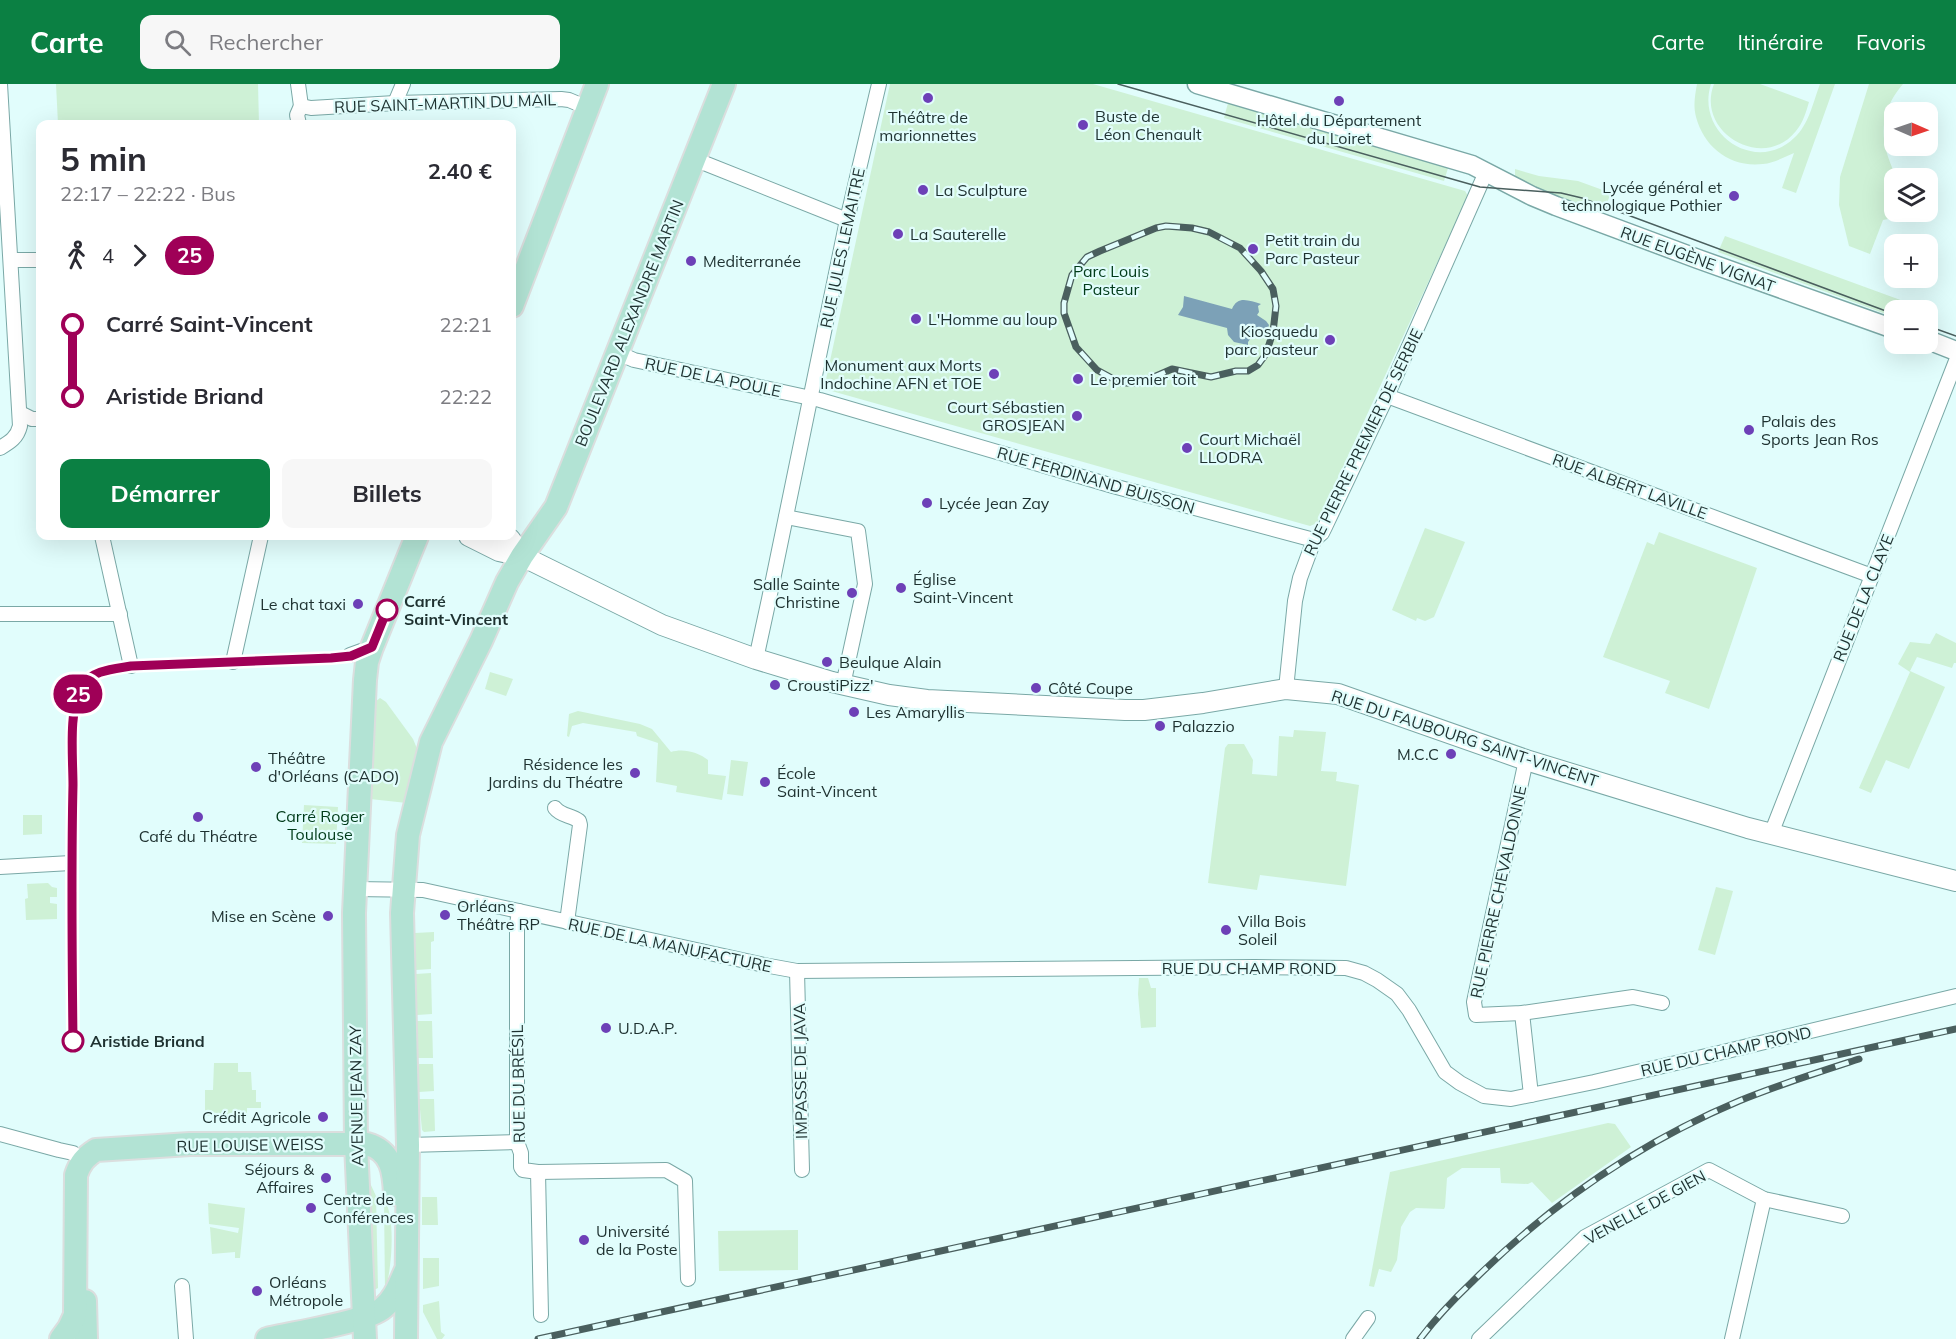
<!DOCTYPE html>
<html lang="fr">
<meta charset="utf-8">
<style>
:root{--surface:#fff;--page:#f7f7f7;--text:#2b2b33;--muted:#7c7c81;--accent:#0b8043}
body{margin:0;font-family:Mulish,sans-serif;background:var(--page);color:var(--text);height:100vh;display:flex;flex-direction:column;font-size:22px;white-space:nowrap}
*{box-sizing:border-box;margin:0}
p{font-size:20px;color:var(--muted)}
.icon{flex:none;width:33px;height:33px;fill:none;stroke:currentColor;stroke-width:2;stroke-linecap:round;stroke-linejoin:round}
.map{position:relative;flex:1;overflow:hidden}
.side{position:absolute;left:36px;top:36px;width:480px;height:420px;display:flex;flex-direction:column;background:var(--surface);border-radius:12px;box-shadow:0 6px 24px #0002}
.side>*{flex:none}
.badge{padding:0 12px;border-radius:20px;font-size:21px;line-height:39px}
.needle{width:39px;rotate:92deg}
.controls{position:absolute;left:1884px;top:18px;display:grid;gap:12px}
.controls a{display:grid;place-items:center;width:54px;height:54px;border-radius:12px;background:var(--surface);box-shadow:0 6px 24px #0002;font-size:30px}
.map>.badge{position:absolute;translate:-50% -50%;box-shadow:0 0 0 3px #fff}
.legs{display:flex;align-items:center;gap:9px;height:66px;padding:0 24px;font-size:20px}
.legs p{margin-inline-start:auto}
.headline{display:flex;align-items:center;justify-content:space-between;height:102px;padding:0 24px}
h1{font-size:33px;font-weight:700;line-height:45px}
.primary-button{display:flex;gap:12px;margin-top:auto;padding:12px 24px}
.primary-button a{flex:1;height:69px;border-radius:12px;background:var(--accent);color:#fff;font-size:24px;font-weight:700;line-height:69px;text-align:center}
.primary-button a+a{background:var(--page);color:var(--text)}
ul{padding:0 24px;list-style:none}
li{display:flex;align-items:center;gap:21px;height:72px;font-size:22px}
li i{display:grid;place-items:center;width:9px;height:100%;margin:0 8px;background:currentColor}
li i::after{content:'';width:15px;height:15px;margin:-8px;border:4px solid;border-radius:50%;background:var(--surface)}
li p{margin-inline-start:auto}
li:first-child i{background:linear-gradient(#0000 50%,currentColor 0)}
li:last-child i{background:linear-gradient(currentColor 50%,#0000 0)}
header{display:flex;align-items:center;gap:36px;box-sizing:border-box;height:84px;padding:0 30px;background:var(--accent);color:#fff}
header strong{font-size:28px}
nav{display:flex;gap:33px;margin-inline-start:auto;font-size:21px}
.search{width:420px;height:54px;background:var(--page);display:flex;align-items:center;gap:15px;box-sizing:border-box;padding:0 21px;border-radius:12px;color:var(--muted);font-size:22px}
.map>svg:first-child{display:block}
.green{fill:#cef1d6}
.water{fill:#7ca1b7}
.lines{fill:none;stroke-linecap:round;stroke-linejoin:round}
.minor-casing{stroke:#7aa8a6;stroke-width:16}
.tertiary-casing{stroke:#7aa8a6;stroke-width:21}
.secondary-casing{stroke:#7aa8a6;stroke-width:22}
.primary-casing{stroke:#dbdede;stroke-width:26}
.minor{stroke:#fff;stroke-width:14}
.tertiary{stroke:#fff;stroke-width:18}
.secondary{stroke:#fff;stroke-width:20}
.primary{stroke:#b2e3d4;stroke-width:22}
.tram{stroke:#4a5f5e;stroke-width:1.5}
.rail-casing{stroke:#4a5f5e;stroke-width:7}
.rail{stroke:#e1fdfc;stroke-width:4.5;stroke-dasharray:14;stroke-linecap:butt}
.line-1-casing{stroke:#fff;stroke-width:14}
.line-1{stroke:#9f0057;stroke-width:9}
.poi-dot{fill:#6d40b7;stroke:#e1fdfc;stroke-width:2}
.stop-1-dot{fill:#fff;stroke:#9f0057;stroke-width:3}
.labels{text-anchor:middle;stroke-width:4.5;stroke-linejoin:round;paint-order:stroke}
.street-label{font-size:16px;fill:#1e3130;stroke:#e1fdfc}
.poi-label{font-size:16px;fill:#1e3130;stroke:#e1fdfc;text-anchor:start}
.park-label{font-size:16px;fill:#003b19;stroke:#e1fdfc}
.stop-label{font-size:16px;font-weight:bold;fill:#1e3130;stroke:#e1fdfc;text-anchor:start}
</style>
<header>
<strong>Carte</strong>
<div class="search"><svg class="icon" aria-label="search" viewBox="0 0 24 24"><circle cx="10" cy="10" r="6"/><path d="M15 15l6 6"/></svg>Rechercher</div>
<nav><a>Carte</a><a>Itinéraire</a><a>Favoris</a></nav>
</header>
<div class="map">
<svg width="1956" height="1255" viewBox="0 0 1956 1255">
<rect width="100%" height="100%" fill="#e1fdfc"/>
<g class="green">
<polygon points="56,0 258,0 259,40 58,40"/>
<polygon points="890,0 1093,0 1465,107 1468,112 1317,439 1310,442 828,306 825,300"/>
<path d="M 1697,0 L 1711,0 C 1695,50 1756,91 1794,54 C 1809,41 1813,18 1820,0 L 1835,0 L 1796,109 L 1782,104 L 1794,69 C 1784,73 1774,79 1763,80 C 1730,84 1704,63 1696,33 C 1693,22 1695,11 1697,0 Z"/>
<path d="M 1714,0 L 1760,0 L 1809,18 C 1806,28 1803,39 1796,47 C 1764,88 1695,49 1714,0 Z"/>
<path d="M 1869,0 L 1903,0 C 1886,20 1880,40 1886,66 C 1888,75 1893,84 1895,93 C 1897,107 1893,122 1888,135 L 1883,136 L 1870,170 L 1849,162 L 1839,121 L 1840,93 Z"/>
<polygon points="1228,19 1406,71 1449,81 1444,97 1224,34"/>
<polygon points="1515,85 1539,92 1578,97 1611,109 1602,131 1549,112 1515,93"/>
<polygon points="1725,152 1906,218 1903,226 1894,226 1894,233 1718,168"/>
<polygon points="1425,444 1465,458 1434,533 1425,537 1417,534 1416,537 1392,526"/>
<polygon points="1659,448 1757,484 1709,625 1665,609 1670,597 1603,573 1647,458 1654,461"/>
<polygon points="1936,549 1956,559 1956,579 1954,579 1952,584 1917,573 1910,587 1945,603 1909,685 1886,676 1871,709 1859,704 1910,588 1898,580 1910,558 1930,560"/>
<polygon points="490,588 513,595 506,612 485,605"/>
<polygon points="380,614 386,618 413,655 418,667 407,719 370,715 375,618"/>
<path d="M 578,627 L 640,640 L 652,645 L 671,668 C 683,664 698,668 708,676 L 708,690 L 726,692 L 722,716 L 676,708 L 677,702 L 656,698 L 658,659 L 637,652 L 636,648 L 583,639 L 572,642 L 569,653 L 567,652 L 569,630 Z"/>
<polygon points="1294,646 1326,648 1321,687 1337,688 1336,697 1359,701 1346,802 1260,791 1257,806 1208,799 1225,664 1228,660 1244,660 1253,676 1252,690 1277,692 1279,652 1293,653"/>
<polygon points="731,676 748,678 743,712 727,710"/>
<polygon points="304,721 338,723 336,760 302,759"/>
<polygon points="23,731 42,731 42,750 23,751"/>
<polygon points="48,799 52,803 57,804 57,813 50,813 50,819 57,820 57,835 26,836 25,815 28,814 27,800"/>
<polygon points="1716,803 1733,807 1715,871 1698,866"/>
<polygon points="434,848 434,857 431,858 431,885 416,886 415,849"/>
<polygon points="431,889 432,930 417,931 416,890"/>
<polygon points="1139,894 1148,894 1151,904 1156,904 1156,943 1141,944 1138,910"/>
<polygon points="417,937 432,937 433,974 418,974"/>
<polygon points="214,979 238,979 238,988 251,988 252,1006 256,1006 256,1018 261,1018 261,1024 247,1024 247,1032 205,1032 205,1006 213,1006"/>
<polygon points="419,980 433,980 434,1007 419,1008"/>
<polygon points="419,1015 434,1015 435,1047 424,1048 422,1046"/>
<polygon points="1608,1039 1615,1040 1631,1063 1552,1119 1532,1098 1528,1100 1501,1099 1500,1084 1462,1084 1447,1094 1445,1123 1444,1125 1416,1124 1410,1128 1401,1143 1397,1176 1391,1188 1379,1185 1374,1203 1369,1202 1390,1088"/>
<polygon points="367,1099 370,1099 376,1112 378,1204 370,1208"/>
<polygon points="422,1113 437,1113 438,1141 422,1141"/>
<path d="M 384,1115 C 396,1133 392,1185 385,1207 Z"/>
<polygon points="208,1119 245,1124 240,1174 235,1174 235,1168 212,1170 210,1143 238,1149 239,1144 209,1140"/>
<polygon points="798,1146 798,1186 719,1187 718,1147"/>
<polygon points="423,1174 439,1174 439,1202 423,1205"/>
<polygon points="439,1217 441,1248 445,1251 442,1255 437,1255 423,1228 423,1221"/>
</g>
<path class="water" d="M 1184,212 L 1232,225 C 1238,211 1249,217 1261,220 L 1258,222 L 1259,228 L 1257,231 L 1266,237 L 1269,241 L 1267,247 L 1253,251 L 1248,258 L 1248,261 L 1234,258 L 1228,251 L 1227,244 L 1178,231 L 1183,223 Z"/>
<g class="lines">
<defs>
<g id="minor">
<polyline points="298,0 301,22"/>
<polyline points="395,19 403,0"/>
<polyline points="301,22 311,24 395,19 561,15 569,16 588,24"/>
<polyline points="299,40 297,31 301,22"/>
<polyline points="694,75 847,136"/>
<polyline points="17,176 40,176"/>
<polyline points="618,269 634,276 820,316 1113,402 1314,456"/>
<polyline points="1387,312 1872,492"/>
<polyline points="20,329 32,335 40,335"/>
<path d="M 0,364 C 10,358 17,354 20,342 L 0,0"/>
<polyline points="786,433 858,447 865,500 843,601"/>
<polyline points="102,452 131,582"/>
<polyline points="0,530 120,530"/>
<polyline points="350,571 372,563"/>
<polyline points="756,575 769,515 847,136 879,0"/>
<polyline points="233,578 261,452"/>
<polyline points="1286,605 1295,517 1300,494 1314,456 1322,449 1325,443 1387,312 1486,88"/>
<polyline points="1526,676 1474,918 1476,931 1522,929 1633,913 1662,919"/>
<path d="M 555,724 C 561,732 571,731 579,737 L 580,741 L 567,838"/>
<polyline points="1771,750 1956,277"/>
<polyline points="0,783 71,779"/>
<polyline points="355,805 423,806 764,881 797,887 1255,883 1346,884 1364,889 1377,896 1397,910 1409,926 1445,988 1460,999 1484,1012 1511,1015 1594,998 1719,969 1956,912"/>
<polyline points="519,827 517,841 517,1058 521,1069 521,1083 523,1086 538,1088 541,1231"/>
<polyline points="797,887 802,1086"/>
<polyline points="1522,929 1531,1011"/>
<polyline points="0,1050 59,1066 73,1069 83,1077"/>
<polyline points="408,1061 517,1058"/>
<polyline points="538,1088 666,1086 685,1097 688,1195"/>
<polyline points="182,1202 186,1255"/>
<polyline points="1353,1255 1368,1234"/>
<polyline points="1479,1255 1585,1153 1709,1086 1764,1115 1842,1132"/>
<polyline points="1732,1255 1764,1115"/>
</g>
<g id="tertiary">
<polyline points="1197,0 1472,81 1532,112 1556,122 1698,175 1894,245"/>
<polyline points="1928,256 1956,267"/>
</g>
<g id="secondary">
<polyline points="469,452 499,467 522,472 662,541 756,575 832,598 889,611 927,616 1125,626 1144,626 1203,619 1286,605 1338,610 1526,676 1748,744 1956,797"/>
<polyline points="503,452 510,455 522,472"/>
</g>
<g id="primary">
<polyline points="512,222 597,0"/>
<polyline points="85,1217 86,1255"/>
<path d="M 61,1255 L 69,1244 L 75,1231 L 76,1091 C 80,1079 85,1073 96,1066 L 190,1060 L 367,1060 C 392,1067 394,1088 395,1110"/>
<path d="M 267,1255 C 291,1249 367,1238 383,1224 C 395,1214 399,1201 405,1188"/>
<polyline points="365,1255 356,1060 354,829 365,596 367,578 372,563 417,452"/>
<polyline points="406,1255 408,1061 402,829 408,751 431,658 481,557 507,498 522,472 556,423 724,0"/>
</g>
</defs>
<use href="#minor" class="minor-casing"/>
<use href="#tertiary" class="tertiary-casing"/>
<use href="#secondary" class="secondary-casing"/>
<use href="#primary" class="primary-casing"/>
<use href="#minor" class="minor"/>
<use href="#tertiary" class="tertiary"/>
<use href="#secondary" class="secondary"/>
<use href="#primary" class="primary"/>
<g class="tram">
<polyline points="1118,0 1480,103 1561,109 1582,114 1894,230"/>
<polyline points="1928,242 1956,252"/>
</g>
<defs>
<g id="rail">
<polygon points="1166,142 1192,144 1209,148 1240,164 1261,187 1273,205 1276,222 1273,248 1266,270 1258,281 1248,287 1236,287 1211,293 1172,285 1140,299 1121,299 1097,286 1076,263 1064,229 1064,219 1072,191 1087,173 1100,167 1156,144"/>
<polyline points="538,1255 1956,945"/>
<path d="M 1420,1255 C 1436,1234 1453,1216 1472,1198 C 1548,1122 1639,1059 1739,1017 C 1778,1001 1819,988 1859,975"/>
</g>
</defs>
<use href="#rail" class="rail-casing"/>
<use href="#rail" class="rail"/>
</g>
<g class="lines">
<defs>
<path id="line-1" d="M 73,957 C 72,872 71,787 73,701 C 73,674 68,625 82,602 C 92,586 114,585 131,582 L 331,574 L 351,572 L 372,563 L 387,526"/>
</defs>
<use href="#line-1" class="line-1-casing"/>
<use href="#line-1" class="line-1"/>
</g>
<g class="poi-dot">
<circle cx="928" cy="14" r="6"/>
<circle cx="1339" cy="17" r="6"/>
<circle cx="1083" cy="41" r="6"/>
<circle cx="923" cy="106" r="6"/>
<circle cx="1734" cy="112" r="6"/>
<circle cx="898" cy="150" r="6"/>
<circle cx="1253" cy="165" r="6"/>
<circle cx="691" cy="177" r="6"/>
<circle cx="916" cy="235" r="6"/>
<circle cx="1330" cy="256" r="6"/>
<circle cx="994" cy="290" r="6"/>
<circle cx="1078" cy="295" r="6"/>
<circle cx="1077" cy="332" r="6"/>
<circle cx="1749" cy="346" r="6"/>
<circle cx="1187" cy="364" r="6"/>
<circle cx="927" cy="419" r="6"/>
<circle cx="901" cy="504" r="6"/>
<circle cx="852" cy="509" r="6"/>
<circle cx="358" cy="520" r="6"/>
<circle cx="827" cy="578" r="6"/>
<circle cx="775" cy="601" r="6"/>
<circle cx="1036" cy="604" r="6"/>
<circle cx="854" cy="628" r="6"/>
<circle cx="1160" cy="642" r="6"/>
<circle cx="1451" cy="670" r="6"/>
<circle cx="256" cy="683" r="6"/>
<circle cx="635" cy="689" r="6"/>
<circle cx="765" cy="698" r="6"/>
<circle cx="198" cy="733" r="6"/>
<circle cx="445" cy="831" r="6"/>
<circle cx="328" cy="832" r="6"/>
<circle cx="1226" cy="846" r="6"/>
<circle cx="606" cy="944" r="6"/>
<circle cx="323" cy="1033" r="6"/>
<circle cx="326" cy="1094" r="6"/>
<circle cx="311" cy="1124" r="6"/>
<circle cx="584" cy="1156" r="6"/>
<circle cx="257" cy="1207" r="6"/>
</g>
<g class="stop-1-dot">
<circle cx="387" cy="526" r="10"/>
<circle cx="73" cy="957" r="10"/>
</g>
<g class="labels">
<g class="street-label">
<text transform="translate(445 19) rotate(-2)" y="6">RUE SAINT-MARTIN DU MAIL</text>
<text transform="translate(842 164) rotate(-78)" y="6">RUE JULES LEMAITRE</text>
<text transform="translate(1698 175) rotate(20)" y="6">RUE EUGÈNE VIGNAT</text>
<text transform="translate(629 239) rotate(-68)" y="6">BOULEVARD ALEXANDRE MARTIN</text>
<text transform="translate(713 293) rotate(12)" y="6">RUE DE LA POULE</text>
<text transform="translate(1363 358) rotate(-64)" y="6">RUE PIERRE PREMIER DE SERBIE</text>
<text transform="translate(1096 396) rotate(16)" y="6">RUE FERDINAND BUISSON</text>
<text transform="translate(1630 402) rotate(20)" y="6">RUE ALBERT LAVILLE</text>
<text transform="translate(1863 514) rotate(-68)" y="6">RUE DE LA CLAYE</text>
<text transform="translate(1465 654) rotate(18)" y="6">RUE DU FAUBOURG SAINT-VINCENT</text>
<text transform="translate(1498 808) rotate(-78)" y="6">RUE PIERRE CHEVALDONNE</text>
<text transform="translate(670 861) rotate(12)" y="6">RUE DE LA MANUFACTURE</text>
<text x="1249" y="890">RUE DU CHAMP ROND</text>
<text transform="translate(1726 967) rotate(-13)" y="6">RUE DU CHAMP ROND</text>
<text transform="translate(800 987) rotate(-91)" y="6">IMPASSE DE JAVA</text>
<text transform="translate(518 1000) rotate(-91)" y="6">RUE DU BRÉSIL</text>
<text transform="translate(356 1012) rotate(-91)" y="6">AVENUE JEAN ZAY</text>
<text transform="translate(250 1061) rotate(-1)" y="6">RUE LOUISE WEISS</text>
<text transform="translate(1645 1123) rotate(-29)" y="6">VENELLE DE GIEN</text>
</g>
<g class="poi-label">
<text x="1095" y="38">Buste de<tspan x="1095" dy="18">Léon Chenault</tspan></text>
<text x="928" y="39" text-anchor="middle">Théâtre de<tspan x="928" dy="18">marionnettes</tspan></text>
<text x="1339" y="42" text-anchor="middle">Hôtel du Département<tspan x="1339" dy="18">du Loiret</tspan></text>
<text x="1722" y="109" text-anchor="end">Lycée général et<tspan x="1722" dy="18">technologique Pothier</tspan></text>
<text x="935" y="112">La Sculpture</text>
<text x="910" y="156">La Sauterelle</text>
<text x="1265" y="162">Petit train du<tspan x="1265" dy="18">Parc Pasteur</tspan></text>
<text x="703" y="183">Mediterranée</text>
<text x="928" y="241">L'Homme au loup</text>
<text x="1318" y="253" text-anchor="end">Kiosquedu<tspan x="1318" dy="18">parc pasteur</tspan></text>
<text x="982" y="287" text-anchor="end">Monument aux Morts<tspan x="982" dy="18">Indochine AFN et TOE</tspan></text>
<text x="1090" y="301">Le premier toit</text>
<text x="1065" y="329" text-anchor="end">Court Sébastien<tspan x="1065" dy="18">GROSJEAN</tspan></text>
<text x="1761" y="343">Palais des<tspan x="1761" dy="18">Sports Jean Ros</tspan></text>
<text x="1199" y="361">Court Michaël<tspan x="1199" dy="18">LLODRA</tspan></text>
<text x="939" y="425">Lycée Jean Zay</text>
<text x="913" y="501">Église<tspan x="913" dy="18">Saint-Vincent</tspan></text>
<text x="840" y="506" text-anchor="end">Salle Sainte<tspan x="840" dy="18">Christine</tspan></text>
<text x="346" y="526" text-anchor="end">Le chat taxi</text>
<text x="839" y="584">Beulque Alain</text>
<text x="787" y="607">CroustiPizz'</text>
<text x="1048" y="610">Côté Coupe</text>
<text x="866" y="634">Les Amaryllis</text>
<text x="1172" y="648">Palazzio</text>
<text x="1439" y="676" text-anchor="end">M.C.C</text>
<text x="268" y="680">Théâtre<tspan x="268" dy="18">d'Orléans (CADO)</tspan></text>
<text x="623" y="686" text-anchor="end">Résidence les<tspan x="623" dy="18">Jardins du Théatre</tspan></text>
<text x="777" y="695">École<tspan x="777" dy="18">Saint-Vincent</tspan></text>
<text x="198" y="758" text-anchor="middle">Café du Théatre</text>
<text x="457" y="828">Orléans<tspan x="457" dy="18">Théâtre RP</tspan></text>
<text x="316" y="838" text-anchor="end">Mise en Scène</text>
<text x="1238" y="843">Villa Bois<tspan x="1238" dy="18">Soleil</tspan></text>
<text x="618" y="950">U.D.A.P.</text>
<text x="311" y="1039" text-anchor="end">Crédit Agricole</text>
<text x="314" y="1091" text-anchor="end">Séjours &amp;<tspan x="314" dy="18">Affaires</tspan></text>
<text x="323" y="1121">Centre de<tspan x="323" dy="18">Conférences</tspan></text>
<text x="596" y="1153">Université<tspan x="596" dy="18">de la Poste</tspan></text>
<text x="269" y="1204">Orléans<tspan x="269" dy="18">Métropole</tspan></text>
</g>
<g class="park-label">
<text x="1111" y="193">Parc Louis<tspan x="1111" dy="18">Pasteur</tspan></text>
<text x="320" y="738">Carré Roger<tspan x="320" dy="18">Toulouse</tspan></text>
</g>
<g class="stop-label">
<text x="404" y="523">Carré<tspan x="404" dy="18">Saint-Vincent</tspan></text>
<text x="90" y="963">Aristide Briand</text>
</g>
</g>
</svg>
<div class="controls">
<a><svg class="needle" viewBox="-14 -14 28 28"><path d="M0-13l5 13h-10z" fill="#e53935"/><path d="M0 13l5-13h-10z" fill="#7c7c81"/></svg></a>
<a><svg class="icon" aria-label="layers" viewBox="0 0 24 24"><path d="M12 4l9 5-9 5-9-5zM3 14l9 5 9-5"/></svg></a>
<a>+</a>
<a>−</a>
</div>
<b class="badge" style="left:78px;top:610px;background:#9f0057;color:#fff">25</b>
<section class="side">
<div class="headline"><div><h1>5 min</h1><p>22:17 – 22:22 · Bus</p></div><b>2.40 €</b></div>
<div class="legs"><svg class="icon" aria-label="walk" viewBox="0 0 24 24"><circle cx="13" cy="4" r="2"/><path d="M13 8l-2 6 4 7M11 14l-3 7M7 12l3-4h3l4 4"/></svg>4<svg class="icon" aria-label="forward" viewBox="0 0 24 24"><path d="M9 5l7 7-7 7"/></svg><b class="badge" style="background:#9f0057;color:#fff">25</b></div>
<ul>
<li><i style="color:#9f0057"></i><b>Carré Saint-Vincent</b><p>22:21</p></li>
<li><i style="color:#9f0057"></i><b>Aristide Briand</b><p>22:22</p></li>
</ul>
<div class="primary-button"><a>Démarrer</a><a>Billets</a></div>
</section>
</div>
